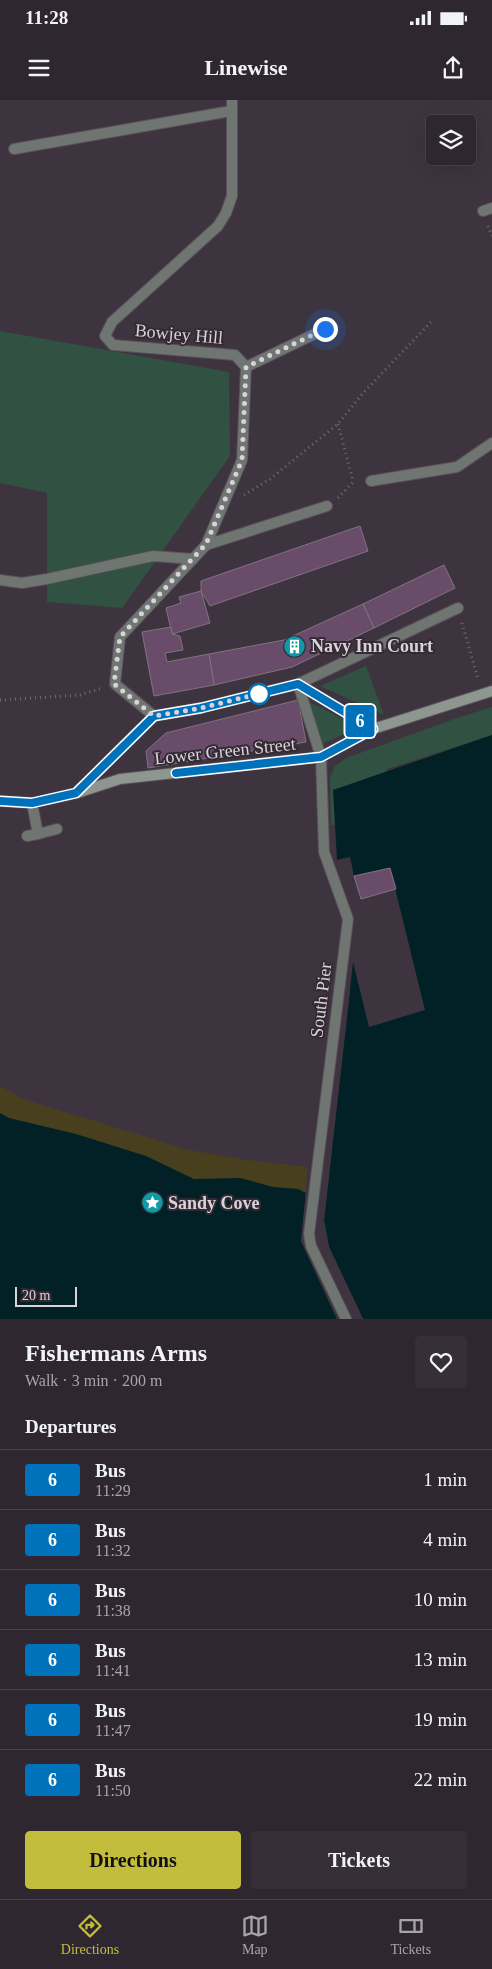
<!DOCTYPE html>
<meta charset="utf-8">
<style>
:root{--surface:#2e272f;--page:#362f37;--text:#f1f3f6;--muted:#a7a5aa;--line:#49444b;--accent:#c3bd3e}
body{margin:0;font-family:"Times New Roman",serif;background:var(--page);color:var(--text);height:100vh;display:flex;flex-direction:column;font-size:19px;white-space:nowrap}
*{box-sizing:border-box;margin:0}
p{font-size:16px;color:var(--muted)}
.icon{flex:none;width:28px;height:28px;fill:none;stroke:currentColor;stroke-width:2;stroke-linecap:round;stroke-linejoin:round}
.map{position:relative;height:1219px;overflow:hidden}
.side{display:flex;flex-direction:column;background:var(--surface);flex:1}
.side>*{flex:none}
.badge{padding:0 10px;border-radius:4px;font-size:18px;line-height:32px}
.fabs{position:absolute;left:426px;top:15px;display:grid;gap:10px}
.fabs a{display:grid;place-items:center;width:50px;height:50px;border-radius:5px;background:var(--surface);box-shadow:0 5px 20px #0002,0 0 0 1px var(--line);font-size:25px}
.scale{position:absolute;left:15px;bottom:12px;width:62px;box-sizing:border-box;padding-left:5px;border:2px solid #d9d2d9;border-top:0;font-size:14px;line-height:18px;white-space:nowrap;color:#d9d2d9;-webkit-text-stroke:4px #342a34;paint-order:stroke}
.you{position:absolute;width:25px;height:25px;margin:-12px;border:4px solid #fff;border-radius:50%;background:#1a73e8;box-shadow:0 0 0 8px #1a73e833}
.map>.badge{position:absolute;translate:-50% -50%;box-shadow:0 0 0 2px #fff}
h2{padding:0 25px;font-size:19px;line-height:45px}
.round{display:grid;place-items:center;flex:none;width:52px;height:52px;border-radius:5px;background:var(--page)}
.summary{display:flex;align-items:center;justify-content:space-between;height:85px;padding:0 25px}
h1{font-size:24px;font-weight:700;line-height:38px}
.button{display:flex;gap:10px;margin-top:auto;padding:10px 25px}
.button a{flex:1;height:58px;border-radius:5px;background:var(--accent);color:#111;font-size:20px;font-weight:700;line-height:58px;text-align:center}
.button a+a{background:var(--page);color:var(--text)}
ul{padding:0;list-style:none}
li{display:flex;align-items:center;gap:15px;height:60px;padding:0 25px;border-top:1px solid var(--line)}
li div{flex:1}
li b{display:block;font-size:19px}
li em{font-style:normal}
li .badge{min-width:55px;font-weight:700;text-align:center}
.status{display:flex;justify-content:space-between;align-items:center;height:35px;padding:0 25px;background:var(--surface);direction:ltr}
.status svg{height:14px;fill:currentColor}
header{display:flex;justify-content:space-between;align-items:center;height:65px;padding:0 25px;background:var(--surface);font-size:22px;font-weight:700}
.tabs{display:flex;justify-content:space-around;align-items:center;height:70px;border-top:1px solid var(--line);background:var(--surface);font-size:14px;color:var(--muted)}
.tabs a{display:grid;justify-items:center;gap:2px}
.tabs .selected{color:var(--accent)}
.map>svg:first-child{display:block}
.green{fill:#315143}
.sand{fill:#483f1f}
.water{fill:#022126}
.pier{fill:#3e343f}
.building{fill:#694b6a;stroke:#807480}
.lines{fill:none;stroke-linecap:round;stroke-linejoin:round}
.lane-casing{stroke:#5a505b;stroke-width:12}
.street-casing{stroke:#5a505b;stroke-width:12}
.secondary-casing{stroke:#5a505b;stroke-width:12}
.path{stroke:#736a73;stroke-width:3;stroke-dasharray:1 4;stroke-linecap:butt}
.lane{stroke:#6f7570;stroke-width:10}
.street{stroke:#6f7570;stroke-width:10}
.secondary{stroke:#8d978f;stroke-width:10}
.line-casing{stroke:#fff;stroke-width:11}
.line{stroke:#0072bc;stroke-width:8}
.walk{stroke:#d9d2d9;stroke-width:5;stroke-dasharray:0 9}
.stop-dot{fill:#fff;stroke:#0072bc;stroke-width:2.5}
.labels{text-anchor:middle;stroke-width:4;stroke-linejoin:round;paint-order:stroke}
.street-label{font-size:18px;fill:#d9d2d9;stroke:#342a34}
.poi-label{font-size:18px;font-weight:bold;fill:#d9d2d9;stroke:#342a34;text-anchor:start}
</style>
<div class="status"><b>11:28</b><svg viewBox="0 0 49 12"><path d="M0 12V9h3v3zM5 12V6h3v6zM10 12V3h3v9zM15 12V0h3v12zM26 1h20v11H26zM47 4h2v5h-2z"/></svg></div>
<header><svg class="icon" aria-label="menu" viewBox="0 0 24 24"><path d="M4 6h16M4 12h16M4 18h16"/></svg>Linewise<svg class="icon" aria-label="share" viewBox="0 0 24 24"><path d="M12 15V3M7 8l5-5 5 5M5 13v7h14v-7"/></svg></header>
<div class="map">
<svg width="492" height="1219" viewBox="0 0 492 1219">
<rect width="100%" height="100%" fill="#3e343f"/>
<g class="green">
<polygon points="0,231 229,272 230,356 122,508 47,502 47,393 0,383"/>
<polygon points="366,566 384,615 320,586"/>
<polygon points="303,599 359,627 318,646"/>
<polygon points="492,607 492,635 387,669 351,735 346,724 331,725 330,677 335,666 346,658 460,617"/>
</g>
<polygon class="sand" points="0,986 23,999 189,1050 247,1060 308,1067 301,1136 337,1219 0,1114"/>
<g class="water">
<polygon points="492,635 492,1219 363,1219 329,1147 324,1120 353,862 369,927 425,910 390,768 354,776 350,757 337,760 333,690"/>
<polygon points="0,1013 9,1018 76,1034 146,1056 194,1079 240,1078 273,1087 298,1089 306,1093 301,1141 337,1219 0,1219"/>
</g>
<g class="pier">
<polygon points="347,891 350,891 324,1120 329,1147 363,1219 360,1219 327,1148 322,1120"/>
<polygon points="306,1090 308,1093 304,1140 339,1219 337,1219 301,1141"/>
</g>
<g class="building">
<polygon points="360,426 368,451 210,506 201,491 201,481"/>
<polygon points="444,465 455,488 374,528 363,504"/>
<polygon points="201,491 210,523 172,534 166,508 181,503 179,497"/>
<polygon points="363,504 374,528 292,567 214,585 209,554 284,540"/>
<polygon points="171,527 172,534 180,536 183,550 165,553 167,562 209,554 214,585 154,596 142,532"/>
<polygon points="298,600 306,642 148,668 146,651 166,633"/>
<polygon points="390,768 396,789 361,799 354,776"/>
</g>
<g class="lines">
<defs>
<g id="lane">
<polyline points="14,49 231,11"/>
<polyline points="0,480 22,483 47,479 153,456 193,459"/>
<polyline points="298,584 321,657 324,752 348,819 309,1134 311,1146 346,1219"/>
</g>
<g id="street">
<polyline points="483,111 492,108"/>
<polyline points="246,267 325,229"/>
<polyline points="371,381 457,367 492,343"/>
<polyline points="206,445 327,406"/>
<polyline points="298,584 458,508"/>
<polyline points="154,616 115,584 120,537 206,445 242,360 246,267 235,255 113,245 105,236 112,222 218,126 226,113 232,96 232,0"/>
<polyline points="32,703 38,734 57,729"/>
<polyline points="27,736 38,734"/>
</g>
<g id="secondary">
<polyline points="79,690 154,616 201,608 298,584 373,629"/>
<polyline points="0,701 32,703 77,693 120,679 321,657 373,629 492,591"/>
</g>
</defs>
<use href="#lane" class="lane-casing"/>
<use href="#street" class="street-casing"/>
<use href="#secondary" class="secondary-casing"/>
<g class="path">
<polyline points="488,126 492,136"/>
<polyline points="338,324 353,381"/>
<polyline points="244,395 270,379 338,324 363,293 432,221"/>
<polyline points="338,398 354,381"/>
<polyline points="462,523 478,579"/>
<polyline points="0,600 80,595 102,588"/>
</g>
<use href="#lane" class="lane"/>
<use href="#street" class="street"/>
<use href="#secondary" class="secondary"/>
</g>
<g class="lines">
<defs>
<polyline id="line" points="0,701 32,703 76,693 154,616 201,608 298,584 373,629 321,657 176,673"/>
</defs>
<use href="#line" class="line-casing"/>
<use href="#line" class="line"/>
<polyline class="walk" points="259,594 266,592 201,608 154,616 114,584 120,537 206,444 242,360 246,267 325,229"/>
</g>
<defs>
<symbol id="building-disc" viewBox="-11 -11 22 22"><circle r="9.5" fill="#0f9aa8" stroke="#342a34"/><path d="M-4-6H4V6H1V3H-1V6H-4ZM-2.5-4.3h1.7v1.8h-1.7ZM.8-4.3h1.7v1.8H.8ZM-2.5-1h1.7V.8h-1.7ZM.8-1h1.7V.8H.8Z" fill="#fff"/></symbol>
<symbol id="sight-disc" viewBox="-11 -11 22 22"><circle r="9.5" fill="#0f9aa8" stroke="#342a34"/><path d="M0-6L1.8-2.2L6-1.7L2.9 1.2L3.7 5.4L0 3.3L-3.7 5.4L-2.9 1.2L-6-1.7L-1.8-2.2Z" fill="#fff"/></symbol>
</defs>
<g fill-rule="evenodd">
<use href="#building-disc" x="282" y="534" width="25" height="25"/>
<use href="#sight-disc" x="140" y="1090" width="25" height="25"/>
</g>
<circle class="stop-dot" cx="259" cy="594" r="10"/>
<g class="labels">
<g class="street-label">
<text transform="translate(179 234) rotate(5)" y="6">Bowjey Hill</text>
<text transform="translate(225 651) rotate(-6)" y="6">Lower Green Street</text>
<text transform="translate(321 900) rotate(-83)" y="6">South Pier</text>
</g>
<g class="poi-label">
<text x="311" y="552">Navy Inn Court</text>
<text x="168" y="1109">Sandy Cove</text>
</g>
</g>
</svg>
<div class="fabs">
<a><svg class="icon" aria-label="layers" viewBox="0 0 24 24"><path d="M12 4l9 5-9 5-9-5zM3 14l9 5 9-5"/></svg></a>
</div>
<div class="scale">20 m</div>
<div class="you" style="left:325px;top:229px"></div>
<b class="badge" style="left:360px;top:621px;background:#0072bc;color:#fff">6</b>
</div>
<section class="side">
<div class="summary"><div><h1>Fishermans Arms</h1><p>Walk · 3 min · 200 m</p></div><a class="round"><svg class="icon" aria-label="heart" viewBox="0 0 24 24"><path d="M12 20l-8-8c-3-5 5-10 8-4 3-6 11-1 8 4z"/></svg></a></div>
<h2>Departures</h2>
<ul>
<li><span class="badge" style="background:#0072bc;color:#fff">6</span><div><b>Bus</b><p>11:29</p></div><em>1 min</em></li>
<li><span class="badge" style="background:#0072bc;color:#fff">6</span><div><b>Bus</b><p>11:32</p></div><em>4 min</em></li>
<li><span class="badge" style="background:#0072bc;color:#fff">6</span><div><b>Bus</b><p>11:38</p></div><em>10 min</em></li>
<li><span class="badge" style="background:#0072bc;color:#fff">6</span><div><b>Bus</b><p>11:41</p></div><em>13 min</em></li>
<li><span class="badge" style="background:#0072bc;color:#fff">6</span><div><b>Bus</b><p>11:47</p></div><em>19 min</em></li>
<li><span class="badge" style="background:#0072bc;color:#fff">6</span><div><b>Bus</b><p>11:50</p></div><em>22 min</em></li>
</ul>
<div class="button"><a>Directions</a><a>Tickets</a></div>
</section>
<nav class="tabs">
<a class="selected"><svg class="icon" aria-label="directions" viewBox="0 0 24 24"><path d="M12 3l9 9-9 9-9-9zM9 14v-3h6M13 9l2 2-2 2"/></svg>Directions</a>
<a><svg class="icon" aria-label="map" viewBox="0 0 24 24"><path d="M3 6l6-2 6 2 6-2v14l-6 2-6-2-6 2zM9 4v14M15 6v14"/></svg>Map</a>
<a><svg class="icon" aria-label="tickets" viewBox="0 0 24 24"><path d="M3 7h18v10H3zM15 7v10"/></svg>Tickets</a>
</nav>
